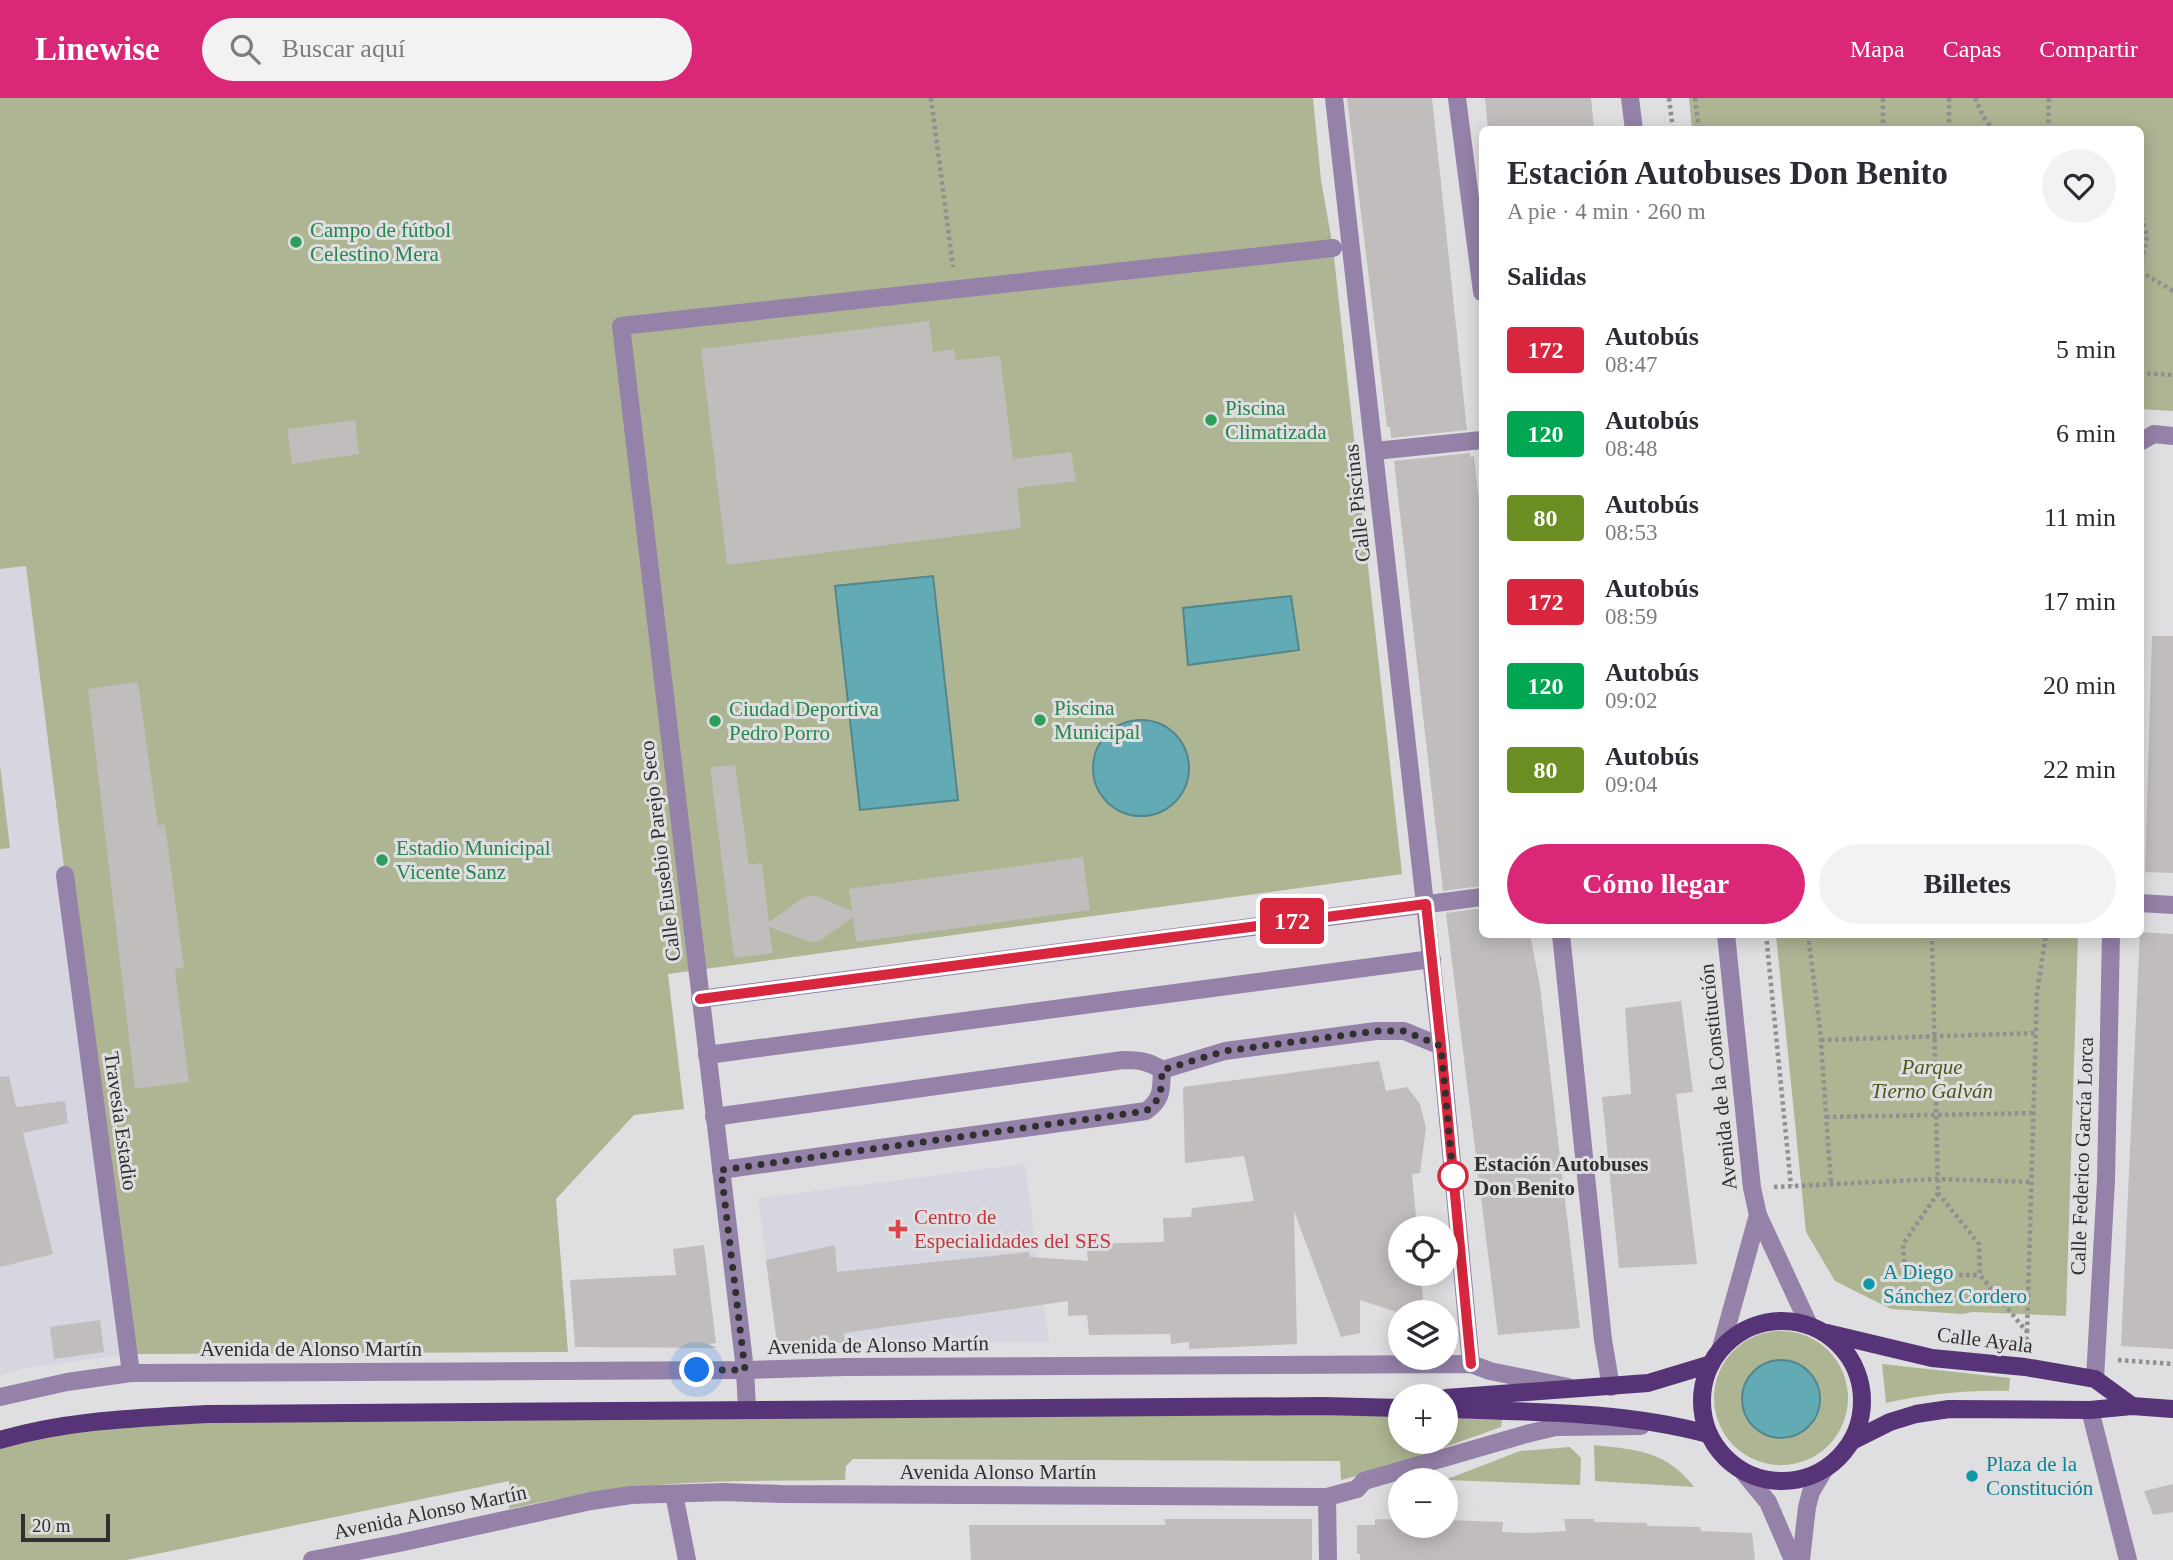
<!DOCTYPE html>
<html lang="es">
<meta charset="utf-8">
<style>
:root{--surface:#fff;--page:#f2f2f3;--text:#2b2b33;--muted:#7c7c81;--accent:#db2777}
body{margin:0;font-family:"Times New Roman",serif;background:var(--page);color:var(--text);height:100vh;display:flex;flex-direction:column;font-size:26px;white-space:nowrap}
*{box-sizing:border-box;margin:0}
p{font-size:23px;color:var(--muted)}
.icon{flex:none;width:38px;height:38px;fill:none;stroke:currentColor;stroke-width:2;stroke-linecap:round;stroke-linejoin:round}
.map{position:relative;flex:1;overflow:hidden}
.side{position:absolute;left:1479px;top:28px;width:665px;height:812px;display:flex;flex-direction:column;background:var(--surface);border-radius:10px;box-shadow:0 4px 18px #0003}
.side>*{flex:none}
.badge{padding:0 14px;border-radius:5px;font-size:24px;line-height:46px}
.controls{position:absolute;left:1388px;top:1118px;display:grid;gap:14px}
.controls a{display:grid;place-items:center;width:70px;height:70px;border-radius:50%;background:var(--surface);box-shadow:0 4px 18px #0003;font-size:35px}
.scale{position:absolute;left:21px;bottom:18px;width:89px;box-sizing:border-box;padding-left:7px;border:4px solid #303031;border-top:0;font-size:19px;line-height:24px;white-space:nowrap;color:#303031;-webkit-text-stroke:5px #dfdfe1;paint-order:stroke}
.you{position:absolute;width:35px;height:35px;margin:-18px;border:5px solid #fff;border-radius:50%;background:#1a73e8;box-shadow:0 0 0 10px #1a73e833}
.map>.badge{position:absolute;translate:-50% -50%;box-shadow:0 0 0 4px #fff}
h2{padding:0 28px;font-size:26px;line-height:63px}
.round{display:grid;place-items:center;flex:none;width:74px;height:74px;border-radius:37px;background:var(--page)}
.summary{display:flex;align-items:center;justify-content:space-between;height:119px;padding:0 28px}
h1{font-size:33px;font-weight:700;line-height:52px}
.primary-button{display:flex;gap:14px;margin-top:auto;padding:14px 28px}
.primary-button a{flex:1;height:80px;border-radius:42px;background:var(--accent);color:#fff;font-size:28px;font-weight:700;line-height:80px;text-align:center}
.primary-button a+a{background:var(--page);color:var(--text)}
ul{padding:0;list-style:none}
li{display:flex;align-items:center;gap:21px;height:84px;padding:0 28px}
li div{flex:1}
li b{display:block;font-size:26px}
li em{font-style:normal}
li .badge{min-width:77px;font-weight:700;text-align:center}
header{display:flex;align-items:center;gap:42px;box-sizing:border-box;height:98px;padding:0 35px;background:var(--accent);color:#fff}
header strong{font-size:33px}
nav{display:flex;gap:38px;margin-inline-start:auto;font-size:24px}
.search{width:490px;height:63px;background:var(--page);display:flex;align-items:center;gap:18px;box-sizing:border-box;padding:0 24px;border-radius:38px;color:var(--muted);font-size:26px}
.map>svg:first-child{display:block}
.built{fill:#d6d6e0}
.green{fill:#adb593}
.water{fill:#62abb4;stroke:#53868d;stroke-width:2}
.building{fill:#c0bdbc}
.lines{fill:none;stroke-linecap:round;stroke-linejoin:round}
.path{stroke:#909091;stroke-width:4.5;stroke-dasharray:3.5 3.5;stroke-linecap:butt}
.minor{stroke:#9482a8;stroke-width:18}
.major{stroke:#573377;stroke-width:18}
.line-casing{stroke:#fff;stroke-width:16}
.line{stroke:#d7263d;stroke-width:10}
.walk{stroke:#303031;stroke-width:7;stroke-dasharray:0 12.6}
.leisure-dot{fill:#2e9e5b;stroke:#dfdfe1;stroke-width:2.5}
.stop-dot{fill:#fff;stroke:#d7263d;stroke-width:3.5}
.health-dot{fill:#e0444e;stroke:#dfdfe1;stroke-width:2.5}
.culture-dot{fill:#0f9aa8;stroke:#dfdfe1;stroke-width:2.5}
.labels{text-anchor:middle;stroke-width:6;stroke-linejoin:round;paint-order:stroke}
.leisure-label{font-size:21px;fill:#27864d;stroke:#dfdfe1;text-anchor:start}
.street-label{font-size:21px;fill:#303031;stroke:#dfdfe1}
.park-label{font-size:21px;font-style:italic;fill:#4e571b;stroke:#dfdfe1}
.stop-label{font-size:21px;font-weight:bold;fill:#303031;stroke:#dfdfe1;text-anchor:start}
.health-label{font-size:21px;fill:#be3a42;stroke:#dfdfe1;text-anchor:start}
.culture-label{font-size:21px;fill:#0d838f;stroke:#dfdfe1;text-anchor:start}
</style>
<header>
<strong>Linewise</strong>
<div class="search"><svg class="icon" aria-label="search" viewBox="0 0 24 24"><circle cx="10" cy="10" r="6"/><path d="M15 15l6 6"/></svg>Buscar aquí</div>
<nav><a>Mapa</a><a>Capas</a><a>Compartir</a></nav>
</header>
<div class="map">
<svg width="2173" height="1462" viewBox="0 0 2173 1462">
<rect width="100%" height="100%" fill="#dfdfe1"/>
<g class="built">
<polygon points="26,468 129,1256 27,1270 0,1277 0,471"/>
<polygon points="1025,1066 1049,1244 777,1245 758,1100"/>
</g>
<g class="green">
<polygon points="0,0 1313,0 1321,82 1333,150 1402,776 668,876 684,1011 634,1017 556,1101 568,1254 129,1256 65,777 26,468 0,471"/>
<polygon points="1689,0 2173,0 2173,313 2140,311 2140,32 1692,31"/>
<polygon points="0,667 10,750 0,751"/>
<polygon points="1776,837 2078,837 2066,1218 1973,1214 1962,1216 1891,1211 1835,1183 1806,1134"/>
<circle cx="1781" cy="1300" r="67"/>
<path d="M 1882,1266 L 2010,1280 L 2009,1293 C 1967,1292 1927,1296 1886,1305 Z"/>
<path d="M 1323,1308 L 1400,1319 L 1400,1344 L 1446,1344 L 1446,1320 L 1502,1322 L 1501,1329 L 1387,1370 L 1341,1382 L 1340,1363 L 853,1361 L 846,1368 L 845,1382 C 775,1383 705,1382 636,1389 C 593,1393 551,1402 509,1411 L 509,1383 L 127,1462 L 0,1462 L 0,1342 L 72,1326 Z"/>
<path d="M 1594,1347 C 1637,1352 1665,1352 1694,1389 L 1595,1383 Z"/>
<polygon points="1570,1349 1581,1360 1580,1387 1445,1382 1520,1353"/>
</g>
<g class="water">
<polygon points="933,478 958,702 860,712 835,488"/>
<polygon points="1291,498 1299,552 1188,567 1183,510"/>
<circle cx="1141" cy="670" r="48"/>
<circle cx="1781" cy="1301" r="39"/>
</g>
<g class="building">
<polygon points="1347,0 1432,0 1467,332 1391,340 1390,329 1387,329"/>
<polygon points="1485,0 1591,0 1594,32 1488,32"/>
<polygon points="929,223 933,254 954,251 956,262 1000,258 1013,361 1071,354 1076,383 1017,390 1021,430 727,467 701,251"/>
<polygon points="355,322 359,356 292,366 287,331"/>
<polygon points="1470,355 1470,359 1474,358 1482,430 1482,788 1443,793 1394,363"/>
<polygon points="2152,538 2173,538 2173,775 2145,774"/>
<polygon points="138,584 158,728 165,726 184,870 175,871 189,984 135,991 88,591"/>
<polygon points="735,667 749,767 762,765 769,824 801,801 809,798 816,798 852,813 849,791 1083,759 1090,812 856,844 853,819 822,841 815,844 808,843 769,829 773,855 734,860 710,669"/>
<polygon points="1482,810 1482,836 1530,836 1540,888 1580,1230 1498,1237 1446,815"/>
<polygon points="2140,834 2173,836 2173,1251 2121,1248"/>
<polygon points="1681,903 1693,994 1676,996 1697,1166 1619,1170 1602,999 1631,996 1625,910"/>
<polygon points="1379,963 1386,993 1407,989 1420,1006 1426,1030 1420,1075 1412,1076 1417,1130 1400,1130 1400,1176 1421,1176 1423,1201 1407,1214 1400,1215 1360,1202 1360,1235 1341,1239 1294,1113 1297,1246 1189,1251 1189,1244 1171,1246 1170,1236 1089,1237 1087,1217 1068,1218 1068,1203 844,1235 846,1245 777,1245 766,1162 835,1147 837,1174 1029,1154 1030,1159 1088,1163 1086,1146 1164,1144 1163,1120 1191,1119 1192,1110 1254,1103 1244,1058 1185,1065 1183,989"/>
<polygon points="9,978 16,1009 65,1003 68,1025 23,1035 53,1156 0,1169 0,979"/>
<polygon points="704,1147 716,1245 709,1246 717,1250 575,1249 570,1182 676,1177 673,1151"/>
<polygon points="100,1222 104,1254 54,1261 50,1229"/>
<polygon points="2173,1386 2173,1414 2153,1417 2144,1393"/>
<polygon points="1164,1421 1312,1421 1312,1462 971,1462 969,1427 1166,1427"/>
<polygon points="1375,1421 1400,1422 1400,1428 1446,1428 1446,1422 1503,1424 1502,1434 1529,1435 1566,1433 1564,1421 1594,1421 1594,1424 1647,1425 1647,1428 1700,1429 1701,1433 1752,1435 1755,1462 1360,1462 1360,1456 1357,1456 1357,1427 1375,1427"/>
</g>
<g class="lines">
<g class="path">
<polyline points="931,0 953,169"/>
<polyline points="1669,0 1673,32"/>
<polyline points="1695,0 1699,32"/>
<polyline points="1949,0 1949,32"/>
<polyline points="1975,0 1983,18 1993,32"/>
<polyline points="1883,32 1883,0"/>
<polyline points="2048,32 2049,0"/>
<polyline points="2140,112 2147,139 2140,172"/>
<polyline points="2140,173 2173,193"/>
<polyline points="2140,275 2173,277"/>
<polyline points="1766,836 1791,1088"/>
<polyline points="1808,836 1820,931 1831,1086"/>
<polyline points="1932,836 1938,1095 1979,1146 1980,1177 2027,1234 2026,1247"/>
<polyline points="1821,942 2036,935"/>
<polyline points="1826,1019 2034,1015"/>
<polyline points="1774,1089 1937,1081 2032,1084"/>
<polyline points="1938,1095 1903,1146 1905,1177 1980,1177"/>
<polyline points="2027,1234 2037,895 2046,836"/>
<polyline points="2118,1262 2173,1266"/>
</g>
<g class="minor">
<polyline points="1334,0 1441,948 1471,1266"/>
<polyline points="1457,0 1482,194"/>
<polyline points="1630,0 1634,32"/>
<polyline points="2140,344 2154,336 2173,338"/>
<polyline points="1375,353 1482,342"/>
<polyline points="65,777 131,1275"/>
<polyline points="2140,805 2173,807"/>
<polyline points="1561,836 1603,1242 1611,1289"/>
<polyline points="1726,836 1752,1090 1758,1117 1809,1227"/>
<polyline points="700,901 1482,799"/>
<polyline points="707,957 1432,861"/>
<polyline points="1162,972 1225,953 1376,933 1404,933 1441,948"/>
<path d="M 714,1019 L 1123,962 C 1138,962 1149,963 1162,972"/>
<path d="M 721,1072 L 1146,1013 C 1163,1001 1161,991 1162,972"/>
<polyline points="1721,1250 1758,1117"/>
<polyline points="2095,1281 2106,1082 2111,836"/>
<polyline points="0,1299 67,1284 131,1275 745,1272 843,1269 1471,1266 1490,1273 1568,1289"/>
<polyline points="747,1311 745,1272 621,228 1333,150"/>
<polyline points="2090,1312 2128,1462"/>
<polyline points="1744,1375 1768,1404 1793,1462"/>
<polyline points="674,1396 687,1462"/>
<polyline points="1327,1399 1328,1462"/>
<polyline points="312,1462 399,1445 591,1403 631,1397 723,1394 782,1396 1327,1399 1357,1391 1364,1383 1530,1335 1556,1329 1641,1328"/>
<polyline points="1801,1462 1807,1409 1811,1394 1824,1372"/>
</g>
<g class="major">
<circle cx="1782" cy="1303" r="80"/>
<polyline points="1827,1235 1932,1260 2025,1269 2095,1281 2132,1308"/>
<polyline points="1446,1300 1648,1285 1711,1266"/>
<path d="M 1446,1311 C 1532,1314 1623,1313 1708,1336"/>
<path d="M 0,1342 C 67,1322 137,1320 207,1316 L 1323,1308 L 1400,1310"/>
<polyline points="1852,1343 1890,1324 1916,1316 1949,1311 2090,1312 2132,1308 2173,1311"/>
</g>
</g>
<g class="lines">
<defs>
<polyline id="line" points="700,901 1426,806 1441,948 1471,1266"/>
</defs>
<use href="#line" class="line-casing"/>
<use href="#line" class="line"/>
<path class="walk" d="M 697,1272 L 745,1272 L 721,1072 L 1146,1013 C 1163,1000 1161,991 1162,972 L 1225,953 L 1376,933 L 1404,933 L 1441,948 L 1453,1078"/>
</g>
<g class="leisure-dot">
<circle cx="296" cy="144" r="7"/>
<circle cx="1211" cy="322" r="7"/>
<circle cx="1040" cy="622" r="7"/>
<circle cx="715" cy="623" r="7"/>
<circle cx="382" cy="762" r="7"/>
</g>
<circle class="stop-dot" cx="1453" cy="1078" r="14"/>
<path class="health-dot" d="M894.5 1120.5h7v7h7v7h-7v7h-7v-7h-7v-7h7z"/>
<g class="culture-dot">
<circle cx="1869" cy="1186" r="7"/>
<circle cx="1972" cy="1378" r="7"/>
</g>
<g class="labels">
<g class="leisure-label">
<text x="310" y="139">Campo de fútbol<tspan x="310" dy="24">Celestino Mera</tspan></text>
<text x="1225" y="317">Piscina<tspan x="1225" dy="24">Climatizada</tspan></text>
<text x="1054" y="617">Piscina<tspan x="1054" dy="24">Municipal</tspan></text>
<text x="729" y="618">Ciudad Deportiva<tspan x="729" dy="24">Pedro Porro</tspan></text>
<text x="396" y="757">Estadio Municipal<tspan x="396" dy="24">Vicente Sanz</tspan></text>
</g>
<g class="street-label">
<text transform="translate(1357 405) rotate(-96)" y="7">Calle Piscinas</text>
<text transform="translate(660 753) rotate(-97)" y="7">Calle Eusebio Parejo Seco</text>
<text transform="translate(1718 979) rotate(-96)" y="7">Avenida de la Constitución</text>
<text transform="translate(121 1023) rotate(82)" y="7">Travesía Estadio</text>
<text transform="translate(2082 1058) rotate(-88)" y="7">Calle Federico García Lorca</text>
<text transform="translate(1985 1242) rotate(7)" y="7">Calle Ayala</text>
<text transform="translate(878 1247) rotate(-1)" y="7">Avenida de Alonso Martín</text>
<text x="311" y="1258">Avenida de Alonso Martín</text>
<text x="998" y="1381">Avenida Alonso Martín</text>
<text transform="translate(430 1414) rotate(-12)" y="7">Avenida Alonso Martín</text>
</g>
<g class="park-label">
<text x="1932" y="976">Parque<tspan x="1932" dy="24">Tierno Galván</tspan></text>
</g>
<g class="stop-label">
<text x="1474" y="1073">Estación Autobuses<tspan x="1474" dy="24">Don Benito</tspan></text>
</g>
<g class="health-label">
<text x="914" y="1126">Centro de<tspan x="914" dy="24">Especialidades del SES</tspan></text>
</g>
<g class="culture-label">
<text x="1883" y="1181">A Diego<tspan x="1883" dy="24">Sánchez Cordero</tspan></text>
<text x="1986" y="1373">Plaza de la<tspan x="1986" dy="24">Constitución</tspan></text>
</g>
</g>
</svg>
<div class="controls">
<a><svg class="icon" aria-label="locate" viewBox="0 0 24 24"><circle cx="12" cy="12" r="6"/><path d="M12 2v4M12 18v4M2 12h4M18 12h4"/></svg></a>
<a><svg class="icon" aria-label="layers" viewBox="0 0 24 24"><path d="M12 4l9 5-9 5-9-5zM3 14l9 5 9-5"/></svg></a>
<a>+</a>
<a>−</a>
</div>
<div class="scale">20 m</div>
<div class="you" style="left:697px;top:1272px"></div>
<b class="badge" style="left:1292px;top:823px;background:#d7263d;color:#fff">172</b>
<section class="side">
<div class="summary"><div><h1>Estación Autobuses Don Benito</h1><p>A pie · 4 min · 260 m</p></div><a class="round"><svg class="icon" aria-label="heart" viewBox="0 0 24 24"><path d="M12 20l-8-8c-3-5 5-10 8-4 3-6 11-1 8 4z"/></svg></a></div>
<h2>Salidas</h2>
<ul>
<li><span class="badge" style="background:#d7263d;color:#fff">172</span><div><b>Autobús</b><p>08:47</p></div><em>5 min</em></li>
<li><span class="badge" style="background:#00a651;color:#fff">120</span><div><b>Autobús</b><p>08:48</p></div><em>6 min</em></li>
<li><span class="badge" style="background:#6b8e23;color:#fff">80</span><div><b>Autobús</b><p>08:53</p></div><em>11 min</em></li>
<li><span class="badge" style="background:#d7263d;color:#fff">172</span><div><b>Autobús</b><p>08:59</p></div><em>17 min</em></li>
<li><span class="badge" style="background:#00a651;color:#fff">120</span><div><b>Autobús</b><p>09:02</p></div><em>20 min</em></li>
<li><span class="badge" style="background:#6b8e23;color:#fff">80</span><div><b>Autobús</b><p>09:04</p></div><em>22 min</em></li>
</ul>
<div class="primary-button"><a>Cómo llegar</a><a>Billetes</a></div>
</section>
</div>
